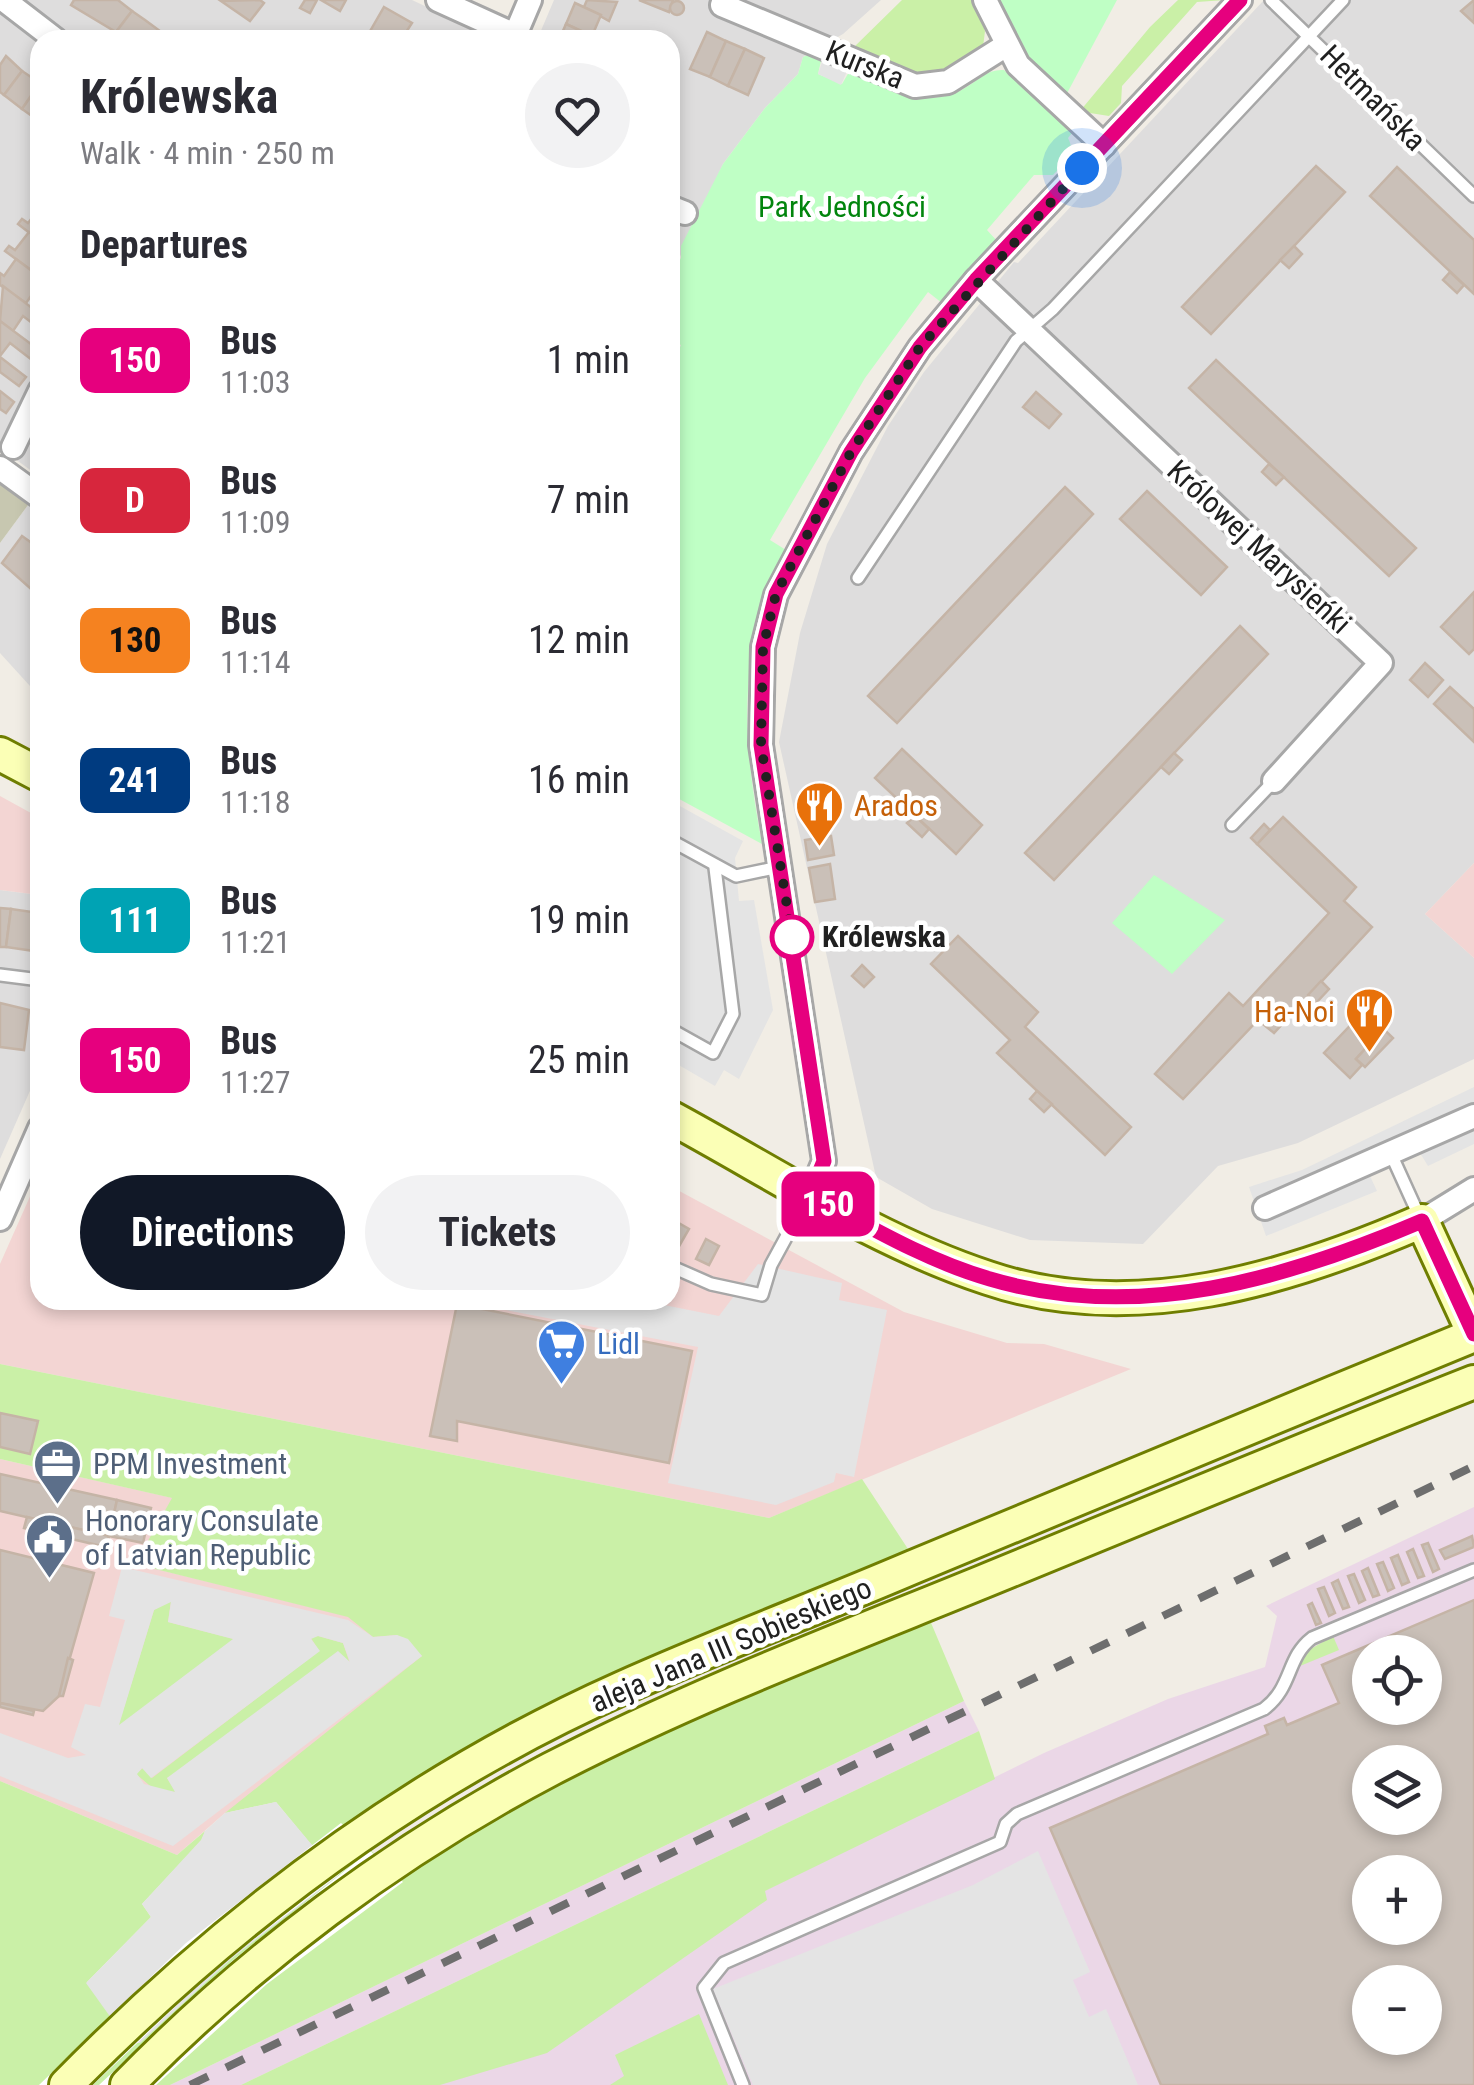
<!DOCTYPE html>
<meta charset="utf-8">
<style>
:root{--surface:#fff;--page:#f2f2f3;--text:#2b2b33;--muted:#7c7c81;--accent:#111827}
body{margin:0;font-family:"Roboto Condensed",sans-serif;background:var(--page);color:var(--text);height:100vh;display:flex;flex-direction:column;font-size:38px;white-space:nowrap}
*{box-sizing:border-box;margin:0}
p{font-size:32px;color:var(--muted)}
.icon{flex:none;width:55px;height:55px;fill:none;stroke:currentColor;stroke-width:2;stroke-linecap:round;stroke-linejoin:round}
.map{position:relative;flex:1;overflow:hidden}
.side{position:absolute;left:30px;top:30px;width:650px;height:1280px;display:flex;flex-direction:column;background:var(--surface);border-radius:30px;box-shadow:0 5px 15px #0003}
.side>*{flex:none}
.badge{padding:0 20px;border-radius:15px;font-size:35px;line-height:65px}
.fabs{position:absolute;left:1352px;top:1635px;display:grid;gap:20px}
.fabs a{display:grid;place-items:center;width:90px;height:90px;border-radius:50%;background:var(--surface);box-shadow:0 5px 15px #0003;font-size:50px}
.you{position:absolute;width:50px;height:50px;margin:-25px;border:8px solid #fff;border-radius:50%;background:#1a73e8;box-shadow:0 0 0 15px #1a73e833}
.map>.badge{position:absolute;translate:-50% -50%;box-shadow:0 0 0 5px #fff}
h2{padding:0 50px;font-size:38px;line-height:90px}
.round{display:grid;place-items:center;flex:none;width:105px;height:105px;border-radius:52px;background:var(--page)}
.overview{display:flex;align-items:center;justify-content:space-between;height:170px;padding:0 50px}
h1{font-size:48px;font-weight:700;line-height:75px}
.action{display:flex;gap:20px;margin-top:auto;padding:20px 50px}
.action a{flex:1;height:115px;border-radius:60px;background:var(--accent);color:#fff;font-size:40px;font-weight:700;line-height:115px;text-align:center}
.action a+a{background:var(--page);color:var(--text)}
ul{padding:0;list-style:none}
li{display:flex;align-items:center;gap:30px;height:140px;padding:0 50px}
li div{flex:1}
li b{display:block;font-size:38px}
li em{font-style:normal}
li .badge{min-width:110px;font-weight:700;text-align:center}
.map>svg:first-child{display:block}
.residential{fill:#dedddd}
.commercial{fill:#f3d5d3}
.industrial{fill:#ebd7e7;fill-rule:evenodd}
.construction{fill:#c7c7b0}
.grass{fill:#caf0a7}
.park{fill:#bfffc5}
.parking{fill:#e4e4e4;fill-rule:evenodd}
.pier{fill:#fff}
.building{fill:#cac0b8;stroke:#c5b4a6;stroke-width:2.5;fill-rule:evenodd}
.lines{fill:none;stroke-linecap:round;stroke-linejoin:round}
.lane-casing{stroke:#a7a7a7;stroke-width:16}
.street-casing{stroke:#a7a7a7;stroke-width:28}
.secondary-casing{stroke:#6f7e00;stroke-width:38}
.lane{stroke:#fff;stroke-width:11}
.street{stroke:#fff;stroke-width:22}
.secondary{stroke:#fbffb6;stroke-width:32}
.rail{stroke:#6e6e6e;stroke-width:8;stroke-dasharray:20 20;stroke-linecap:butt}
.line-casing{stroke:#fff;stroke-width:22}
.line{stroke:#e6007e;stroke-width:15}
.walk{stroke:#202020;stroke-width:10;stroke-dasharray:0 18}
.stop-dot{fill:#fff;stroke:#e6007e;stroke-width:5}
.labels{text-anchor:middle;stroke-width:9;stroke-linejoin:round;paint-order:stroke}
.street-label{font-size:30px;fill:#202020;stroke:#fff}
.park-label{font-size:30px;fill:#02850d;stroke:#fff}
.food-label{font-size:30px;fill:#c56008;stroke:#fff;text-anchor:start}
.stop-label{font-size:30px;font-weight:bold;fill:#202020;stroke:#fff;text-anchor:start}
.shop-label{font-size:30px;fill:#366cbe;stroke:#fff;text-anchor:start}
.service-label{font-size:30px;fill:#4e5e75;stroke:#fff;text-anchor:start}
</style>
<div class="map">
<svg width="1474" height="2085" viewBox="0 0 1474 2085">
<rect width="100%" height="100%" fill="#f1ede5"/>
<g class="residential">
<polygon points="0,0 412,0 480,32 487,40 40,40 40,477 0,448"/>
<polygon points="554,0 881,0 843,34 803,57 798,74 765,108 723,164 670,278 670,40 537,40"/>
<polygon points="1264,0 1474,0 1474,863 1425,914 1474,958 1474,1059 1298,1143 1218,1166 1143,1244 1030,1240 932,1209 876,1177 779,742 800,633 827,544 888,426 924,372 1014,262 1018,263"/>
<polygon points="28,505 40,515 40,697 0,653 0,543"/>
<polygon points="0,890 40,895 40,1068 0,1159"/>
</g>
<g class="commercial">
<polygon points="0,796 40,818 40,895 0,890"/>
<polygon points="1474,863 1474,958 1425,914"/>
<polygon points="40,1174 40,1300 670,1300 670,1186 904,1312 1007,1343 1044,1344 1131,1369 769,1518 0,1364 0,1264"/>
<polygon points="0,1459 173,1498 136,1564 477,1648 225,1813 177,1855 0,1781"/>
</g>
<g class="industrial">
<path d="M 1474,1507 L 1474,2085 L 427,2085 L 764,1891 L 1044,1753 L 1168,1699 L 1265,1667 L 1277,1616 L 1266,1606 ZM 1370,1652 L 1425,1652 L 1425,1708 L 1370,1708 ZM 1370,1762 L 1425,1762 L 1425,1818 L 1370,1818 ZM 1370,1872 L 1425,1872 L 1425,1928 L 1370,1928 ZM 1370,1982 L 1425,1982 L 1425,2038 L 1370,2038 Z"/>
<polygon points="964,1701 979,1731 241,2085 170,2085"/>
</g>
<polygon class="construction" points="0,484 28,505 0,543"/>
<g class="grass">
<path d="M 902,0 L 974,0 L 985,31 L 983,47 C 932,93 906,73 850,51 Z"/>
<polygon points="1178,0 1225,0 1197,2 1122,86 1121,103 1109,116 1090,113 1087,117 1080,111 1150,27"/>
<polygon points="0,1364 769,1518 862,1479 910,1552 488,1741 346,1826 400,1879 485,1823 628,1745 929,1618 964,1701 170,2085 0,2085 0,1781 177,1855 205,1831 202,1840 142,1904 151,1917 87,1982 139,2043 232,1958 337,1876 276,1802 225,1813 422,1656 397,1635 373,1637 348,1617 135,1564 172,1498 0,1459"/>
<polygon points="171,1601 168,1622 234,1639 118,1727 154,1610"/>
<polygon points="318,1636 343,1643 350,1664 167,1778 176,1792 155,1790 136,1774 143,1768 152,1778 319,1651 311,1638"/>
<polygon points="1333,1636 1339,1650 1300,1666 1309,1650"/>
<polygon points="979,1731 995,1779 765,1891 767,1900 547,2053 440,2085 241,2085"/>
<polygon points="699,2014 728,2085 610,2085 624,2076 615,2055"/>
</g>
<g class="park">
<polygon points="997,0 1117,0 1065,97 1019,48"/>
<path d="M 810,54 L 821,61 L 818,74 L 842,84 L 849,72 L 854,72 C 892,89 929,112 968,86 C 981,78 988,69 1004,70 L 1072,133 L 1068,138 C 1077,155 1064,163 1053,175 L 1034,175 L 987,230 L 998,242 L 942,303 L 928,292 L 865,378 L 770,540 L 786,550 C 736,652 742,736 762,844 L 670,794 L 670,370 L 681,345 L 670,340 L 670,278 L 681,258 L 681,246 L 723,164 L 765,108 L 798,74 L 803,57 Z"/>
<polygon points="1154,875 1225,920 1172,974 1112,923"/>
</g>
<g class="parking">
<polygon points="823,59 848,69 841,85 818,74"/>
<polygon points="678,805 743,841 735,858 739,901 754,900 773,1010 739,1079 724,1070 715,1086 670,1060 670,819"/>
<polygon points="1474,1087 1474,1144 1428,1166 1420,1153 1370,1176 1377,1191 1266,1236 1249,1187 1302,1170"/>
<polygon points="758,1264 842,1283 839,1300 887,1310 854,1477 836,1473 834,1482 776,1505 668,1483 698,1347 454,1300 639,1300 719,1316"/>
<path d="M 122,1567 L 348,1620 L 373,1637 L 397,1635 L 408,1639 L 422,1656 L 173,1846 L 0,1776 L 0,1733 L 68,1758 L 86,1755 L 71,1747 L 85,1704 L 100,1707 L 125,1620 L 109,1616 ZM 171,1602 L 168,1622 L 233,1639 L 119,1725 L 154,1610 ZM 318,1636 L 343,1643 L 350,1662 L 338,1651 L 167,1778 L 175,1792 L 144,1784 L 137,1774 L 142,1768 L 151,1778 L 320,1651 L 311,1639 Z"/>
<polygon points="276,1802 338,1876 232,1958 140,2043 129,2043 86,1983 151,1917 142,1904 201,1840 205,1831 225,1813"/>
<polygon points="1038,1851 1090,1972 1073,1980 1089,2017 1106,2009 1138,2085 753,2085 713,1989 973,1885"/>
</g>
<polygon class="pier" points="341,1823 403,1882 267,1984 156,2085 99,2085 232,1961 367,1853 215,1969 93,2085 39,2085 186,1943"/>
<g class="building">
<polygon points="74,0 118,0 132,11 116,32 71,5"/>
<polygon points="260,0 264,3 250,21 221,1"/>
<polygon points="305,0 317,0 310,13 300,8"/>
<polygon points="321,0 346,0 340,11"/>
<polygon points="587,0 617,2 609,21 584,7"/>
<polygon points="639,0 673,0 669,12"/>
<polygon points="1474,0 1474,23 1461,11"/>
<circle cx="677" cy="8" r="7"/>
<polygon points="575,3 601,15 592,36 566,24"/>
<polygon points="384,7 412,23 401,40 381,40 369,33"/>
<polygon points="132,11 145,20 172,40 127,40 116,32"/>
<polygon points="566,24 592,36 590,40 559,40"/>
<polygon points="707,32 726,41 710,77 690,69"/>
<polygon points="726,41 745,49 728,86 710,77"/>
<polygon points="745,49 764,58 748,95 728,86"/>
<polygon points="6,56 22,71 4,95 0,92 0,65"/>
<polygon points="22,71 40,83 22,109 4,95"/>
<polygon points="40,83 40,121 39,121 22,109"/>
<polygon points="1316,166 1345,192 1211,334 1182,307"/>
<polygon points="1397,167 1474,240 1474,294 1370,196"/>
<polygon points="40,208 40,241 18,224 22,219 28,223"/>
<polygon points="29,232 40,241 39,276 5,251 9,246 15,250"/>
<polygon points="1294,246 1302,254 1289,268 1280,260"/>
<polygon points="16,259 40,277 40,293 36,289 26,303 0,285 0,273 4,276"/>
<polygon points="1450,272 1464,285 1457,293 1443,280"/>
<polygon points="3,286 40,314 40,329 23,316 13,331 0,321"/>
<polygon points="0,321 39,350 32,360 10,343 0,356"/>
<polygon points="0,357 26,377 19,386 0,372"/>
<polygon points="1216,360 1416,548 1389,576 1189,388"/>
<polygon points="0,391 14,402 6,413 0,409"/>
<polygon points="1036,392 1061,414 1049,428 1023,407"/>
<polygon points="1269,464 1284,477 1276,485 1262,472"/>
<polygon points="1065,487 1093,514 897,723 868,696"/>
<polygon points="1147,491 1227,567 1201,595 1120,519"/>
<polygon points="22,536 40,549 40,597 2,563"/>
<polygon points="1474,592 1474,649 1469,654 1441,627"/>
<polygon points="1240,626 1268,654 1054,880 1025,853"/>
<polygon points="1425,663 1443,680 1428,697 1410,680"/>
<polygon points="1450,687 1474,709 1474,742 1434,704"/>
<polygon points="902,749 982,825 956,854 875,778"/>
<polygon points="1174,753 1182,760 1169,774 1161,767"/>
<polygon points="915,816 929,829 922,837 907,823"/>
<polygon points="1283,817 1356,887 1344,901 1372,927 1274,1033 1258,1020 1183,1099 1155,1074 1229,993 1243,1006 1329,913 1257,844"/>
<polygon points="1264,824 1270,830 1257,844 1251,838"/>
<polygon points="831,836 834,855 808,860 805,840"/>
<polygon points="830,864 835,899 815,902 809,868"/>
<polygon points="0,908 11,909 6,947 0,947"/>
<polygon points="11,909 39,913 34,951 6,947"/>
<polygon points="39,913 40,913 40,951 34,951"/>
<polygon points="958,936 1038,1012 1025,1027 1131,1127 1105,1155 997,1053 1010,1040 931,964"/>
<polygon points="862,965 874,977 864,987 852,976"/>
<polygon points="1321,981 1329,989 1316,1003 1308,995"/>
<polygon points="0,1003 29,1010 24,1050 0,1047"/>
<polygon points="1364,1011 1369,1015 1361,1024 1375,1038 1356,1059 1362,1065 1350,1078 1324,1053"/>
<polygon points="1369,1015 1393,1038 1365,1067 1356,1059 1375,1038 1361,1024"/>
<polygon points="1037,1091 1052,1104 1044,1112 1030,1099"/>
<polygon points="670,1218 689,1229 678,1248 670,1244"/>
<polygon points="706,1239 719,1246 709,1265 696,1259"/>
<polygon points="457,1304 692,1351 669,1463 457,1421 457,1441 430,1436"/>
<polygon points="0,1413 38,1421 30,1454 0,1447"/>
<polygon points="0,1474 117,1500 109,1536 0,1511"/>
<polygon points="117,1500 151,1508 143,1543 109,1536"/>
<polygon points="27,1517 109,1536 106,1547 24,1528"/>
<polygon points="1472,1536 1474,1547 1445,1559 1440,1550"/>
<polygon points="1428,1543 1439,1569 1433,1572 1422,1545"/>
<polygon points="1413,1549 1424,1576 1418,1578 1407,1552"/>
<polygon points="0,1550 94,1573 59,1696 43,1711 0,1703"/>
<polygon points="1398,1555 1409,1582 1402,1585 1391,1558"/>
<polygon points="1383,1562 1394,1588 1388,1591 1377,1564"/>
<polygon points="1368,1568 1379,1595 1373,1597 1362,1571"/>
<polygon points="1354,1574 1365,1600 1359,1603 1348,1576"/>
<polygon points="1338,1580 1349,1607 1343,1609 1332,1583"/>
<polygon points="1324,1587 1335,1613 1329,1616 1318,1589"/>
<path d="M 1474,1600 L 1474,2085 L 1161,2085 L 1050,1828 L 1268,1734 L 1265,1726 L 1284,1718 L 1287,1725 L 1339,1703 L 1322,1665 ZM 1370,1652 L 1425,1652 L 1425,1708 L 1370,1708 ZM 1370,1762 L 1425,1762 L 1425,1818 L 1370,1818 ZM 1370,1872 L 1425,1872 L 1425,1928 L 1370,1928 ZM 1370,1982 L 1425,1982 L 1425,2038 L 1370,2038 Z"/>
<polygon points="1312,1603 1321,1623 1316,1625 1308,1605"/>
<polygon points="68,1658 73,1660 63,1696 59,1696"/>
<polygon points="0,1703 34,1711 33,1715 0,1707"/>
</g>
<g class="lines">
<defs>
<g id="lane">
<polyline points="1271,0 1474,196"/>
<polyline points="858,578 1016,341 1053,309 1343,0"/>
<polyline points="1232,825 1274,781"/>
<polyline points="670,840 736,876 779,867"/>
<polyline points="0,975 40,980"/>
<polyline points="670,1029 713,1053 733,1014 715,868"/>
<polyline points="1391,1154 1420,1218"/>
<polyline points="670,1206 670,1216"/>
<polyline points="670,1266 711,1284 762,1295 771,1265 808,1197"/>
<path d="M 743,2085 L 704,1988 L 724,1963 L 1000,1842 L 1006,1824 L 1017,1814 L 1264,1709 C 1293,1687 1286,1658 1312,1638 L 1474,1570"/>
</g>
<g id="street">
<polyline points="4,0 56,40"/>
<polyline points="438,0 515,35"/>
<polyline points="985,0 1018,65 1104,145"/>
<polyline points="722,5 915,86 948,82 1005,46"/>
<polyline points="513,40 530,0"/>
<polyline points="670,207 685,213"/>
<polyline points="976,280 1381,663 1274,781"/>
<polyline points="13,447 40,391"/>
<polyline points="0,468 40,497"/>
<polyline points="810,1195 824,1161 761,745 763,647 776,595 851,452 920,347 976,280 1240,0"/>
<polyline points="1265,1208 1474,1116"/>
<polyline points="0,1219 40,1128"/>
<polyline points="1422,1221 1474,1189"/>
</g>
<g id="secondary">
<polyline points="0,754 40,775"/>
<path d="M 670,1117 C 774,1173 875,1241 988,1278 C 1133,1327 1288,1279 1422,1221 L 1474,1334"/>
<path d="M 66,2085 C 227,1921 411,1782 622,1688 C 718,1645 817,1608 913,1567 C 1100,1488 1287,1412 1474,1335"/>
<path d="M 127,2085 C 250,1959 395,1851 551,1769 C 690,1697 837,1641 982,1582 C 1146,1515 1309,1447 1474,1382"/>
</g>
</defs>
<use href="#lane" class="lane-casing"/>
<use href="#street" class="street-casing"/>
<use href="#secondary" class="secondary-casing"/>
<use href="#lane" class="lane"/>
<use href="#street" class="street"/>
<use href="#secondary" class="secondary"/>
<polyline class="rail" points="190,2085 1474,1466"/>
</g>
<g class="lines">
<defs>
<path id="line" d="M 1240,0 L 976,280 L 920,347 L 851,452 L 776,594 L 763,647 L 761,745 L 824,1161 L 810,1195 C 868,1226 927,1261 990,1279 C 1138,1323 1286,1279 1422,1221 L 1474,1334"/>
</defs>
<use href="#line" class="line-casing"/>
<use href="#line" class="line"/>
<polyline class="walk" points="792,937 761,745 763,647 776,594 851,452 920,347 1082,168"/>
</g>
<defs>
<symbol id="restaurant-pin" viewBox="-11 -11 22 30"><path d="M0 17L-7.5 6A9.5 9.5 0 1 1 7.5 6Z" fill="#e8710a" stroke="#fff"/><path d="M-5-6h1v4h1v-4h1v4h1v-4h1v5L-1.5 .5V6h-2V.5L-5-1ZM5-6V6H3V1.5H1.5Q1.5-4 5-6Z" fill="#fff"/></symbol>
<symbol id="supermarket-pin" viewBox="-11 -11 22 30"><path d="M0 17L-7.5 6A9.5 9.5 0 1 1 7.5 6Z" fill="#3f7fe0" stroke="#fff"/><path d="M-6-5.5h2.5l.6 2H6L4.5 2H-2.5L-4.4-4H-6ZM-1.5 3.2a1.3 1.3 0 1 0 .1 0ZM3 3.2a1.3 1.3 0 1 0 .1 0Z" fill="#fff"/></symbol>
<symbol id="office-pin" viewBox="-11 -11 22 30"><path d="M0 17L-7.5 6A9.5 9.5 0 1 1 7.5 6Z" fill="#5c6f8a" stroke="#fff"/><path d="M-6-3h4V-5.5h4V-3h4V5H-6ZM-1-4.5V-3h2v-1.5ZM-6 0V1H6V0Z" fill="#fff"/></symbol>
<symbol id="civic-pin" viewBox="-11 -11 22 30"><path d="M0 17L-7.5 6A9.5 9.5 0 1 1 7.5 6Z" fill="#5c6f8a" stroke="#fff"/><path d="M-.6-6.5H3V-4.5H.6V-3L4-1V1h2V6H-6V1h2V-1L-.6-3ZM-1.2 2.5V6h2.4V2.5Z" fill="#fff"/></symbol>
</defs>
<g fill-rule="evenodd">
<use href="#restaurant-pin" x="792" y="778" width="55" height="75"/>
<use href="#restaurant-pin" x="1342" y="984" width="55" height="75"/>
<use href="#supermarket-pin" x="534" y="1316" width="55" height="75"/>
<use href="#office-pin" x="30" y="1436" width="55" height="75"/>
<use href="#civic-pin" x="22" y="1510" width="55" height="75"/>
</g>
<circle class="stop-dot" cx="792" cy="937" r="20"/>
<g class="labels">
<g class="street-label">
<text transform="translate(865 65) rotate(22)" y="10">Kurska</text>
<text transform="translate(1373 98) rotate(45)" y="10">Hetmańska</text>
<text transform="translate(1259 547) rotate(43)" y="10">Królowej Marysieńki</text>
<text transform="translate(731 1645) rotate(-23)" y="10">aleja Jana III Sobieskiego</text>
</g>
<g class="park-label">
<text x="842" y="217">Park Jedności</text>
</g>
<g class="food-label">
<text x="854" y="816">Arados</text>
<text x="1335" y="1022" text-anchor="end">Ha-Noi</text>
</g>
<g class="stop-label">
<text x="822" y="947">Królewska</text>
</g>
<g class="shop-label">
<text x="597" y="1354">Lidl</text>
</g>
<g class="service-label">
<text x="93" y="1474">PPM Investment</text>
<text x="85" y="1531">Honorary Consulate<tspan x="85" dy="34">of Latvian Republic</tspan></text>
</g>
</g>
</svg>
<div class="fabs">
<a><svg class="icon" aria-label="locate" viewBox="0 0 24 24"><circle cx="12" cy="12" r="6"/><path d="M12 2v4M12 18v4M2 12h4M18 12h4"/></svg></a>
<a><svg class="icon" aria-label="layers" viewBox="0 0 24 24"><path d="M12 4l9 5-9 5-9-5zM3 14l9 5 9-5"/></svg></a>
<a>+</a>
<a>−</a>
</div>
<div class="you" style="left:1082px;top:168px"></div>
<b class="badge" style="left:828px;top:1204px;background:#e6007e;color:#fff">150</b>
<section class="side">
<div class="overview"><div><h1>Królewska</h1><p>Walk · 4 min · 250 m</p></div><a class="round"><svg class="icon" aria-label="heart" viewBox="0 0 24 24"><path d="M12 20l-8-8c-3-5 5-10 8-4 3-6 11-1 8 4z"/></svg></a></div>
<h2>Departures</h2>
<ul>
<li><span class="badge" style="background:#e6007e;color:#fff">150</span><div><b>Bus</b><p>11:03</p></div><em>1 min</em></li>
<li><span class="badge" style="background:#d7263d;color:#fff">D</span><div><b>Bus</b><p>11:09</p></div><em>7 min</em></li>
<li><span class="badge" style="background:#f58220;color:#111">130</span><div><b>Bus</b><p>11:14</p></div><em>12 min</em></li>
<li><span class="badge" style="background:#003b80;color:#fff">241</span><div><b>Bus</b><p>11:18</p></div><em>16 min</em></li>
<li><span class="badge" style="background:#00a3b4;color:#fff">111</span><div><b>Bus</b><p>11:21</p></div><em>19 min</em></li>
<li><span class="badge" style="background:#e6007e;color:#fff">150</span><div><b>Bus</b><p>11:27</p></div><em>25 min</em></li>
</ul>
<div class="action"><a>Directions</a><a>Tickets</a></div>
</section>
</div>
